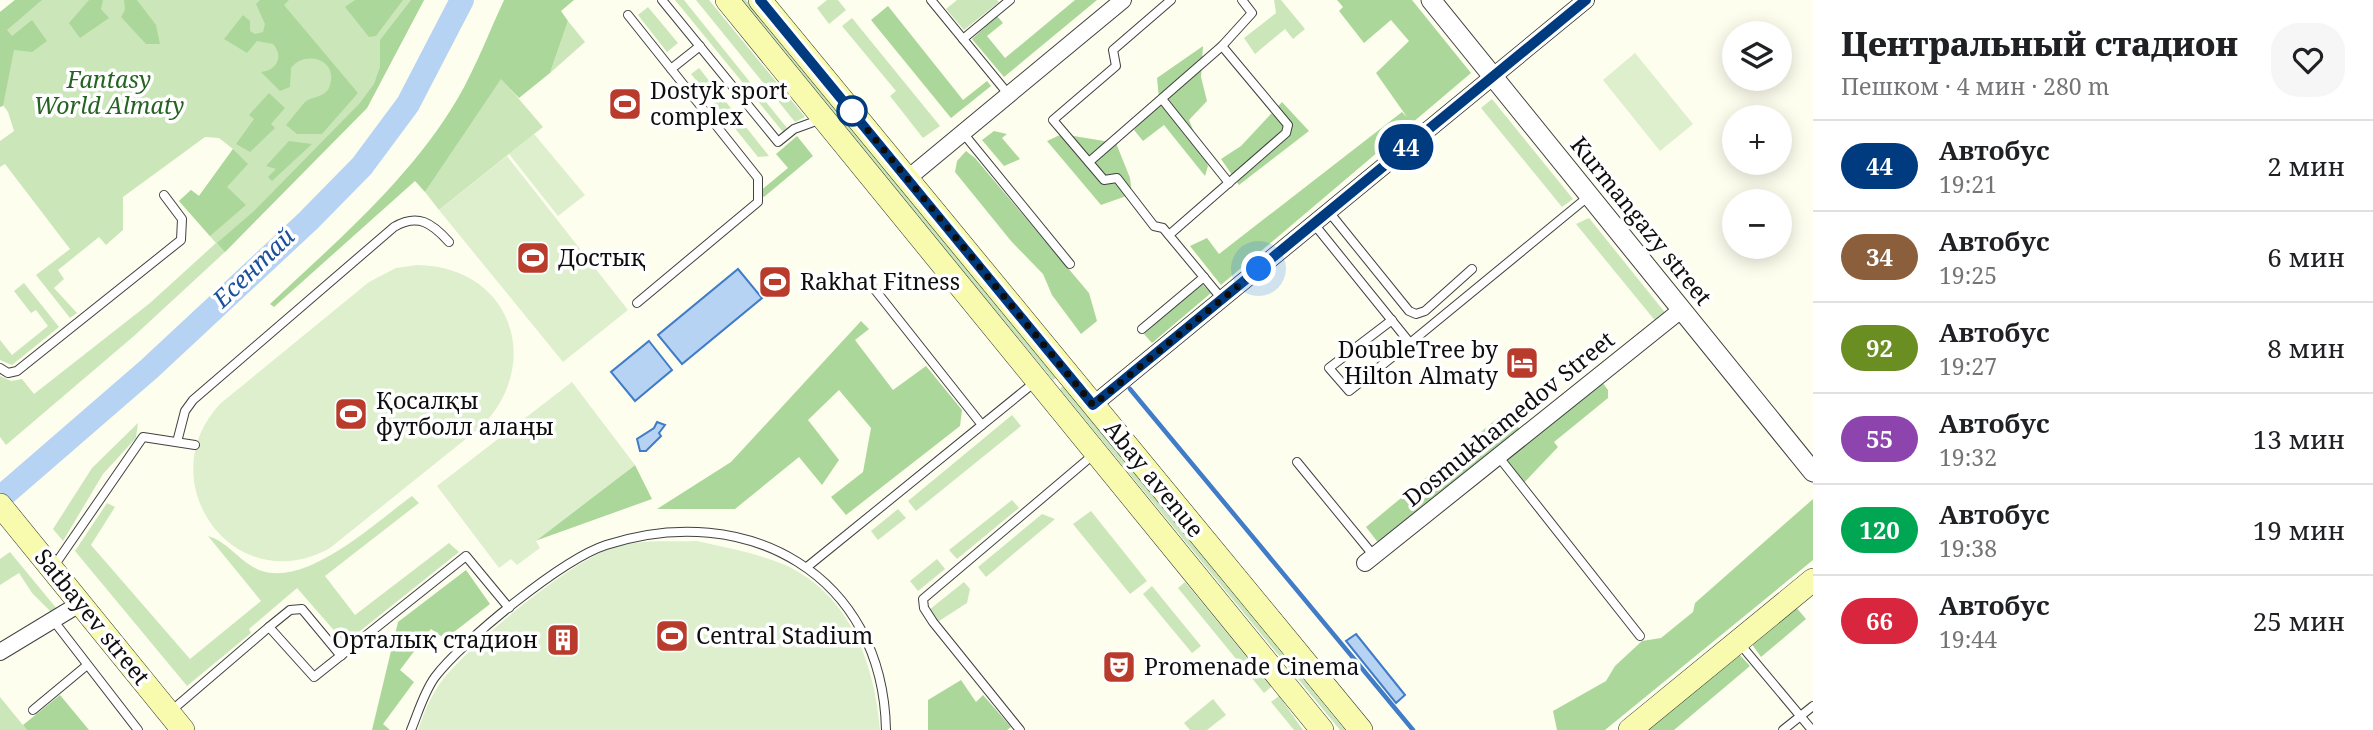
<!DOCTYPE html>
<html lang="ru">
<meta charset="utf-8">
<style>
:root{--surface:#fff;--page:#f6f6f6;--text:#202124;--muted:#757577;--line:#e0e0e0}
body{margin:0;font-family:"Noto Serif",serif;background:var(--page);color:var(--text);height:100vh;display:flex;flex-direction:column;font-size:26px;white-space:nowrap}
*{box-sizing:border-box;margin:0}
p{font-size:23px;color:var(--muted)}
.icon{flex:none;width:38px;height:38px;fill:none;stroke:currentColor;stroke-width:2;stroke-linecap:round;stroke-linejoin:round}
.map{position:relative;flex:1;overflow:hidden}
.drawer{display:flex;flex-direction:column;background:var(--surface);width:560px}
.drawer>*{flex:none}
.badge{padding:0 14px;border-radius:23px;font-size:24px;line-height:46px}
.fabs{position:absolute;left:1722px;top:21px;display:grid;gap:14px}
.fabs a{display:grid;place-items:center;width:70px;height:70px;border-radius:50%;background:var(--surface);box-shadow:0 4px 18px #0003;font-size:35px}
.you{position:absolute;width:35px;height:35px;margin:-18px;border:5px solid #fff;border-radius:50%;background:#1a73e8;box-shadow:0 0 0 10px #1a73e833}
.map>.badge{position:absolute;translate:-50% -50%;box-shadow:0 0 0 4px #fff}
.round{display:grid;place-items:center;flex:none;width:74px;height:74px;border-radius:28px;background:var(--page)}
.headline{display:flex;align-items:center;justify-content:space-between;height:119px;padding:0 28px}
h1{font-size:33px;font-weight:800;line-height:52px}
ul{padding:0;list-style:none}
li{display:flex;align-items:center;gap:21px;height:91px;padding:0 28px;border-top:2px solid var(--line)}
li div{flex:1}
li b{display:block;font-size:26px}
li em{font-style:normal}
li .badge{min-width:77px;font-weight:700;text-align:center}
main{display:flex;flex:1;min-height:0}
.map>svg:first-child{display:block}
.green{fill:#cbe7ba}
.forest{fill:#acd79a}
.pitch{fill:#ddefcc}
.water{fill:#b6d3f3;stroke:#407cc7;stroke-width:2}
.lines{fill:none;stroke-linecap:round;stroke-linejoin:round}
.stream{stroke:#407cc7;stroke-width:4.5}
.river{stroke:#b6d3f3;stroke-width:24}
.service-casing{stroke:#414141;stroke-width:10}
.minor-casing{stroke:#414141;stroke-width:18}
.tertiary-casing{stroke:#414141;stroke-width:21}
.secondary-casing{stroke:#303030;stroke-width:24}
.service{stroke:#fff;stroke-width:8}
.minor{stroke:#fff;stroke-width:16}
.tertiary{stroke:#fff;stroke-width:19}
.secondary{stroke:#f8fbad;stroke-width:23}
.line-casing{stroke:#fff;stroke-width:16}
.line{stroke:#003b80;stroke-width:10}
.walk{stroke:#0e0e0e;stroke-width:7;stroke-dasharray:0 12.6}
.stop-dot{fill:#fff;stroke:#003b80;stroke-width:3.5}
.labels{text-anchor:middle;stroke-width:7;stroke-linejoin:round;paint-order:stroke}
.park-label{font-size:23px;font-style:italic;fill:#246321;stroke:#fff}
.poi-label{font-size:23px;fill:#0e0e0e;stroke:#fff;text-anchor:start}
.street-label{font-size:23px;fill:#0e0e0e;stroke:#fff}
.water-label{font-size:24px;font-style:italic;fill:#1c509a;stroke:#fff}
</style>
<main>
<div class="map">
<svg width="1813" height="730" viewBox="0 0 1813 730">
<rect width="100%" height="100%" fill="#fefeef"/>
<g class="green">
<polygon points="15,0 424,0 367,108 225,252 134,336 6,445 0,437 0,376 11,381 22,379 34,394 150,303 216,243 179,201 191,190 199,196 233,149 219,138 205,137 123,197 123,230 106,245 99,237 58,270 64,279 54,288 77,313 70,318 36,275 70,249 5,164 0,167 0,141 14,131 8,112 0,101 0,12"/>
<polygon points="675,0 684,0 787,128 783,132"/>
<polygon points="696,0 709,0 805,117 795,122"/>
<polygon points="738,0 746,0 1056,378 1053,380"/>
<polygon points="827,0 838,0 846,10 829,24 817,8"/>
<polygon points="957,0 997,0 999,2 964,30 946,9"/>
<polygon points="1274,0 1281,0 1305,29 1293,39 1285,29 1255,54 1244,38 1276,13"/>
<polygon points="648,7 678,43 667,52 638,15"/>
<polygon points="852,18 940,126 923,138 890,96 896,91 842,26"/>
<polygon points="568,21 585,42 550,73"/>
<polygon points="699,68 769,156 758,157 691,74"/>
<polygon points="501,78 543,127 439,210 425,192"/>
<polygon points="1492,99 1573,199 1562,207 1481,108"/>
<polygon points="1589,218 1667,315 1657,323 1576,224"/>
<polygon points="24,283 59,327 12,365 0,360 0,340 12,355 48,326 36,310 31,313 14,291"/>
<polygon points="1063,386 1345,730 1340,730 1060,389"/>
<polygon points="1012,415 1021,426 916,511 908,501"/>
<polygon points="138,423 136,438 103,474 63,541 53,529 92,468"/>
<path d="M 412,496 L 419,503 L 325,576 L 355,615 L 449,543 L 459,552 L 345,643 L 297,588 L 249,629 L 251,633 L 187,686 L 75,551 L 107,503 L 115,507 L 91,545 L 190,659 L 261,601 L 208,536 C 229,542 241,564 262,571 C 309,586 377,521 412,496 Z"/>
<polygon points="1012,500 1019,508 957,559 949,550"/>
<polygon points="898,509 906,518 878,540 871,531"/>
<polygon points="1091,511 1147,581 1130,594 1073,524"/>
<polygon points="1042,514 1055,519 986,577 978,567"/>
<polygon points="10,552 57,609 51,612 32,593 19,573 0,585 0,559"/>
<polygon points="937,559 945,569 918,591 910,581"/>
<polygon points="964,582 970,589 967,603 939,621 929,610"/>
<polygon points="1185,582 1271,687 1264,693 1178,588"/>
<polygon points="1152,586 1201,646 1192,653 1143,594"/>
<polygon points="1279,696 1303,730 1294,730 1271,702"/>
<polygon points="0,697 27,730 0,730"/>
<polygon points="1213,699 1226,715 1207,730 1190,730 1184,723"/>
</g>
<g class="forest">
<polygon points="15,0 42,0 7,30 12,36 32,20 47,41 32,52 14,50 3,106 0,107 0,12"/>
<polygon points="89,0 103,0 101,9 109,18 80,38 69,23"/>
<polygon points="124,0 137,0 156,25 160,44 146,44 121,17 125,10"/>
<path d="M 260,0 L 289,0 L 284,5 L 358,93 L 322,134 L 297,134 L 286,125 C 292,118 298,110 304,103 C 312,95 326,99 330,85 C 338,59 305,50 291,68 L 290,87 L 280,91 L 261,72 C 277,71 284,56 273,44 L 257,41 L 247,53 L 224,39 L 243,15 L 250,21 L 250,31 L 255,34 L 263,32 L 265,24 L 256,4 Z"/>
<polygon points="355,0 403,0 376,36 369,37 345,7"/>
<polygon points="411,0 424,0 367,108 225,252 217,243 254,211 359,104 374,84 380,67 380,40"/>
<path d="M 504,0 L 574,0 L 561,11 L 568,21 L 550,73 L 519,98 L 501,79 L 425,192 L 415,181 L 274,307 L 270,304 C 337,241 411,178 458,98 C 476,67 489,32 504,0 Z"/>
<polygon points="1075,0 1097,0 1004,77 972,39 997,16 1003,23 987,36 1005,58"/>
<polygon points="1337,0 1412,0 1471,73 1221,285 1190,246 1207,238 1219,254 1402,112 1407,117 1376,73 1409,41 1391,20 1364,43 1339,11 1343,7"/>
<polygon points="888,6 963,100 987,81 991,86 951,118 871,20"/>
<polygon points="1203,46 1201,77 1207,101 1189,120 1208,166 1205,176 1164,125 1143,141 1134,130 1159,99 1157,78"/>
<polygon points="269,93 285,108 271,124 275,128 250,152 236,144 254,119 249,115"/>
<polygon points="1282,102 1309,131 1239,185 1221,159 1241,146"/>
<polygon points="994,131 1007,134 1002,138 1020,159 1004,166 982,140"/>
<polygon points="1062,134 1116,143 1130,178 1132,194 1101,205 1047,141"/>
<polygon points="797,136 813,156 764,197 759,192 788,168 776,154"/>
<polygon points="289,141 312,144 272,181 268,177 276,169 266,166"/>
<polygon points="233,149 248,164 227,187 246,205 210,236 179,201 191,190 199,196"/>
<polygon points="966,151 975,158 1089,293 1097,321 1081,334 1052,295 1043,274 1011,241 955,172 957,161"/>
<polygon points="1201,283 1211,293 1152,343 1144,334"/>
<polygon points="861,321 869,329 855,340 893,390 926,366 962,410 960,426 846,515 831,497 863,472 871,428 839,390 808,420 839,460 822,485 799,457 735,509 657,509 731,462"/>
<polygon points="1602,382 1608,390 1608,398 1554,442 1558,447 1521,486 1498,457 1383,549 1366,527 1499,417 1521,429"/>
<polygon points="635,465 652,499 535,541"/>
<polygon points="1813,499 1813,560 1605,730 1557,730 1553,711 1606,681 1615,666 1642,641 1661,638 1693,612 1695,603"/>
<polygon points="466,570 490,604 445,639 431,629 400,670 414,682 383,724 390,730 372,730 398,622"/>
<polygon points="1795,606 1806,619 1761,657 1751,643"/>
<polygon points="1739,654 1750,666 1674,730 1647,730"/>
<polygon points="961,680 976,702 983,695 1011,727 1007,730 928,730 928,700"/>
<polygon points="60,695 89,730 27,730 23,725"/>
</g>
<g class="pitch">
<polygon points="1635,53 1693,124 1660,151 1603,80"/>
<polygon points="534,134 585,195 558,216 509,154"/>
<polygon points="507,156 628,310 563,362 439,210"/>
<path d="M 417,265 C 509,266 545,361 482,426 L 330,548 C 234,602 147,480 221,403 L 369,282 L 396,268 Z"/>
<polygon points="572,382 635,465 536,541 540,548 517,565 511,559 499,568 437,486"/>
<path d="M 697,541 C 727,548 757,553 785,565 C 850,594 875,665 880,730 L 418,730 C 424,713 430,697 441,682 C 469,645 569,562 612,548 C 639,539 670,542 697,541 Z"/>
</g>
<g class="water">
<polygon points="738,269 762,298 682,364 658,335"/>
<polygon points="649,341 672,370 635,401 611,372"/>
<polygon points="657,422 665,425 659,433 661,436 646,451 640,451 637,439 654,428"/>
<polygon points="1356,634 1405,695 1396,703 1346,641"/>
</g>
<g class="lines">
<polyline class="stream" points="1130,389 1413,730"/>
<polyline class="river" points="0,498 149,369 308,221 362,166 408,104 462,0"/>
<defs>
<g id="service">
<polyline points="662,0 778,142 794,129 819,120"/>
<polyline points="931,0 1009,95"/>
<polyline points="1171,0 1113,50 1116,66 1053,120 1104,180 1117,178 1154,226 1163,228 1222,299"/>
<polyline points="628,15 758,178 758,202 637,303"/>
<polyline points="963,39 1010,0"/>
<polyline points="671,69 700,46"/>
<polyline points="1162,99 1229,183"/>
<polyline points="963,133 1070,264"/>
<polyline points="1089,162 1222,46 1252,13 1242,0"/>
<polyline points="1329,212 1409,311 1416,314 1425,311 1472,269"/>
<polyline points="1314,224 1410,343 1589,196"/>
<polyline points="1169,235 1286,133 1288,125 1222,46"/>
<polyline points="868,281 982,425"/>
<polyline points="1392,320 1329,368 1349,391 1410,343"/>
<polyline points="1142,329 1204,277"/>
<polyline points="0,368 8,373 17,371 181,240 182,219 164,195"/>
<path d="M 177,442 L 185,411 L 193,400 L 394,227 C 418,213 432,223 449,242"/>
<polyline points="1498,456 1640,636"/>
<polyline points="1297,462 1374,556"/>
<polyline points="54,566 143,437 195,445"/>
<polyline points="807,567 1035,382"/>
<polyline points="53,620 138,730"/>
<polyline points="269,627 290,610 302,609 341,656"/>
<polyline points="1740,644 1812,730"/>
<polyline points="33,710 86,666"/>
<polyline points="171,711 269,627 314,677 466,556 509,608"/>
<path d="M 411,730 C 418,713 424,692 435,677 C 463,640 563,559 606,545 C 747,499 883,575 886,730"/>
<polyline points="1020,730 933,622 924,608 923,599 1093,455"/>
<polyline points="1783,730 1813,706"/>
</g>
<g id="minor">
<polyline points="907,179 1123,0"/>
<polyline points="1093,405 1586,0"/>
<polyline points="1365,563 1681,310"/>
<polyline points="0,652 81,603"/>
</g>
<polyline id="tertiary" points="1431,0 1813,472"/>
<g id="secondary">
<polyline points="727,0 1322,730"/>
<polyline points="760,0 1361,730"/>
<polyline points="0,505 183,730"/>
<polyline points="1630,730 1813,580"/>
</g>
</defs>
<use href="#service" class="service-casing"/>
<use href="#minor" class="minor-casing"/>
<use href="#tertiary" class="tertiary-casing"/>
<use href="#secondary" class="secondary-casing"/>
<use href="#service" class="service"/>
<use href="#minor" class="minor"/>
<use href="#tertiary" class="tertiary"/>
<use href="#secondary" class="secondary"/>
</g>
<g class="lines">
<defs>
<polyline id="line" points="760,0 1093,405 1586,0"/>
</defs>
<use href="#line" class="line-casing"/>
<use href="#line" class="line"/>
<polyline class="walk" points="852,111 1093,405 1259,269"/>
</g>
<defs>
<symbol id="stadium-square" viewBox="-11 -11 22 22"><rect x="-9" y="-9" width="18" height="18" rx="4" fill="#b83b2c" stroke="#fff"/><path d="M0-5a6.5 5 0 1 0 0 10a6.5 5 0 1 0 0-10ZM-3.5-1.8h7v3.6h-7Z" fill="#fff"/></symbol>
<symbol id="hotel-square" viewBox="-11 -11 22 22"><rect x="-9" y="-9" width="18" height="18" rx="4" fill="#b83b2c" stroke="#fff"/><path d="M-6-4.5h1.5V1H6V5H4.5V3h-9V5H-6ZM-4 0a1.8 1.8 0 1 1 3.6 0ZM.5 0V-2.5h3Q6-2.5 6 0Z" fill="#fff"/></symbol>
<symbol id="building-square" viewBox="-11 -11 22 22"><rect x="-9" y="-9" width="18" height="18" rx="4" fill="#b83b2c" stroke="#fff"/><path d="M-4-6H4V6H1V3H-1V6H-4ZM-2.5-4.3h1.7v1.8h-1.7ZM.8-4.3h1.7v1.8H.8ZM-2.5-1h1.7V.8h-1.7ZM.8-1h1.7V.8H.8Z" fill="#fff"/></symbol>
<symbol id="theatre-square" viewBox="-11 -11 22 22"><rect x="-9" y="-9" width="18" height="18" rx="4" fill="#b83b2c" stroke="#fff"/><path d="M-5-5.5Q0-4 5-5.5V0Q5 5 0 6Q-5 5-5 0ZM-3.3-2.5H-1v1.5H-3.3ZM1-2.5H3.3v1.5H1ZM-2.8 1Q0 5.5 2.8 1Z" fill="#fff"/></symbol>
</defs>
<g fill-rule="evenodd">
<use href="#stadium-square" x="606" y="85" width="38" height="38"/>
<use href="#stadium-square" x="514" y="239" width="38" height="38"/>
<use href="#stadium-square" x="756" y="263" width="38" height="38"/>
<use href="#hotel-square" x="1503" y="344" width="38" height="38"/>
<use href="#stadium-square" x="332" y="395" width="38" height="38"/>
<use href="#stadium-square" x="653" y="617" width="38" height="38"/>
<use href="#building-square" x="544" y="621" width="38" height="38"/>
<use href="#theatre-square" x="1100" y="648" width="38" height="38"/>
</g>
<circle class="stop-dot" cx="852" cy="111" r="14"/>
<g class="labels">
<g class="park-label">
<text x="109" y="88">Fantasy<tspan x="109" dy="26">World Almaty</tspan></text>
</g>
<g class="poi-label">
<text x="650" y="99">Dostyk sport<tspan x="650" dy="26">complex</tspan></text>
<text x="558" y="266">Достық</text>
<text x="800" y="290">Rakhat Fitness</text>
<text x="1498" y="358" text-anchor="end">DoubleTree by<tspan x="1498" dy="26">Hilton Almaty</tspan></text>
<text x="376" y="409">Қосалқы<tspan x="376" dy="26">футболл алаңы</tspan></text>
<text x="696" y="644">Central Stadium</text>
<text x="538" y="648" text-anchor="end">Орталық стадион</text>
<text x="1144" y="675">Promenade Cinema</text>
</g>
<g class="street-label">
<text transform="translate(1641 221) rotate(51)" y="8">Kurmangazy street</text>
<text transform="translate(1509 419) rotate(-39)" y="8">Dosmukhamedov Street</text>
<text transform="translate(1154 479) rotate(51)" y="8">Abay avenue</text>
<text transform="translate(92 617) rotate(51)" y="8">Satbayev street</text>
</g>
<g class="water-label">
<text transform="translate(254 268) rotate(-44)" y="8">Есентай</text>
</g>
</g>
</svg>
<div class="fabs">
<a><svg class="icon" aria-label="layers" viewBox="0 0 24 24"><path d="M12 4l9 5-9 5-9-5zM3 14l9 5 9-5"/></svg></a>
<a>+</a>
<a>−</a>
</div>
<div class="you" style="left:1259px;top:269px"></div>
<b class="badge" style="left:1406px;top:147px;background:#003b80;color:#fff">44</b>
</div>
<section class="drawer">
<div class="headline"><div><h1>Центральный стадион</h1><p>Пешком · 4 мин · 280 m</p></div><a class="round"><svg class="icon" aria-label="heart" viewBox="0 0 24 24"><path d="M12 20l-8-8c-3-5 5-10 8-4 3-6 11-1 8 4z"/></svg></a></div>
<ul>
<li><span class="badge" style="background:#003b80;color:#fff">44</span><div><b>Автобус</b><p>19:21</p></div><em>2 мин</em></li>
<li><span class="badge" style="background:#8b5e3c;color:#fff">34</span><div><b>Автобус</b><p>19:25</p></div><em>6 мин</em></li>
<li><span class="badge" style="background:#6b8e23;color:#fff">92</span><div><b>Автобус</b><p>19:27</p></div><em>8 мин</em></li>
<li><span class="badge" style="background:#8e44ad;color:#fff">55</span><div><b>Автобус</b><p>19:32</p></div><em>13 мин</em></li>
<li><span class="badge" style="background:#00a651;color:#fff">120</span><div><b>Автобус</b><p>19:38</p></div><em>19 мин</em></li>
<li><span class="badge" style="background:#d7263d;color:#fff">66</span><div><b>Автобус</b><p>19:44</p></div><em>25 мин</em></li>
</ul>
</section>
</main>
